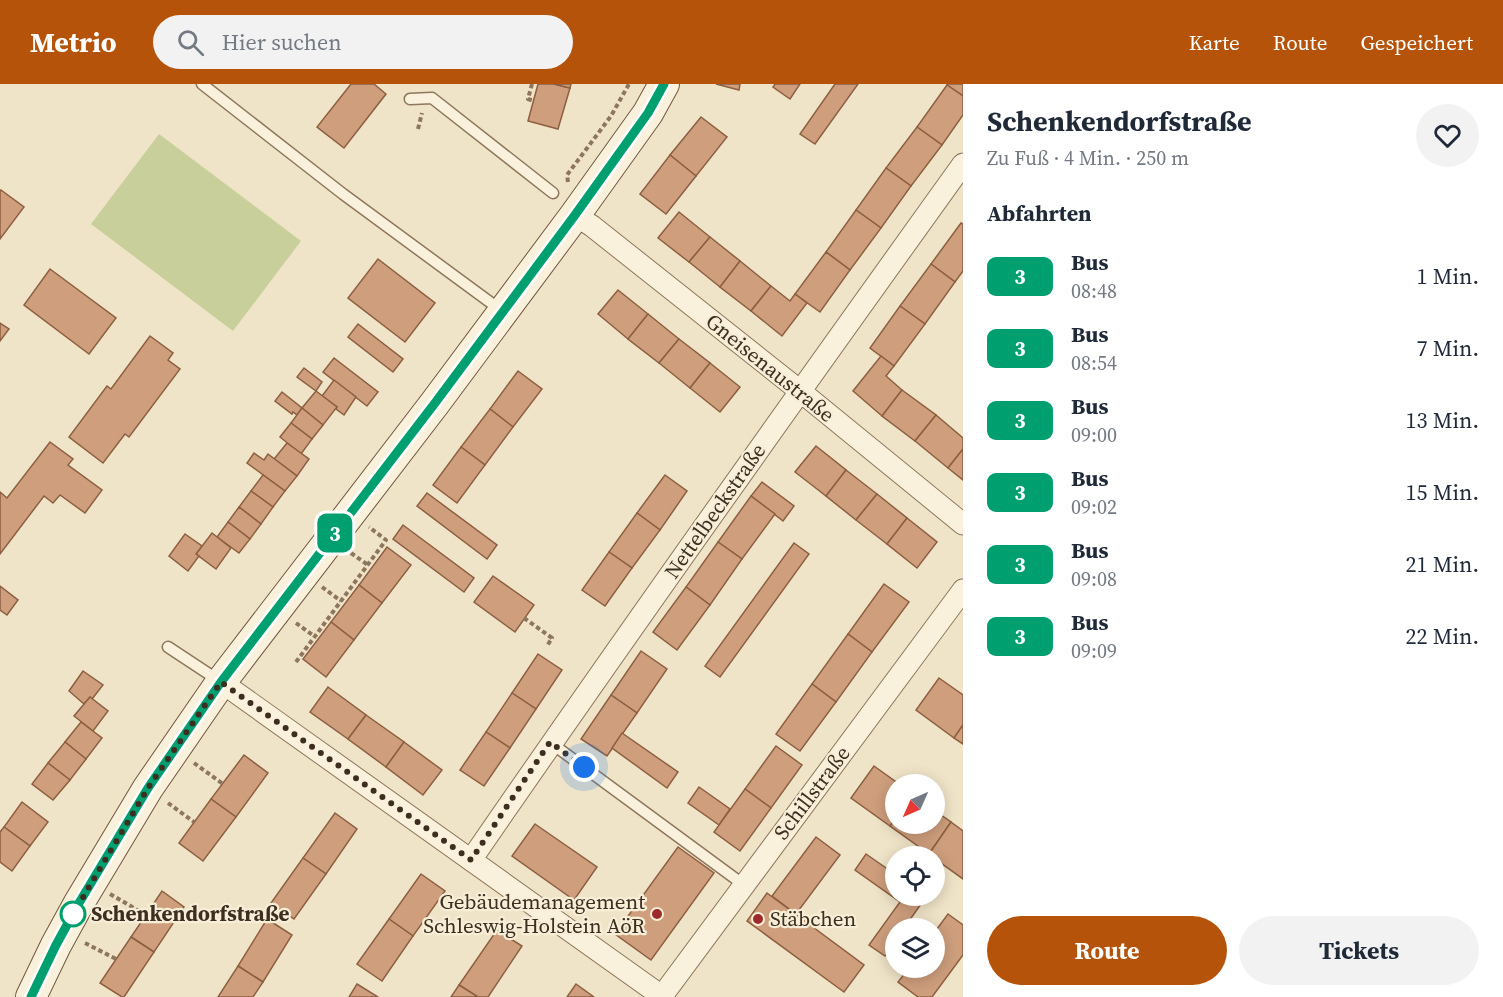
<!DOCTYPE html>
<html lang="de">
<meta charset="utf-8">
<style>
:root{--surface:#fff;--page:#f2f2f3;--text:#1f2937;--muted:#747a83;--accent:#b45309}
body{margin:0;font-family:"Source Serif 4",serif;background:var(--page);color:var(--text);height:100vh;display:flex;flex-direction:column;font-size:22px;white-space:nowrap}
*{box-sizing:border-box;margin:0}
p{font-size:20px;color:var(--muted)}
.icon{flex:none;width:33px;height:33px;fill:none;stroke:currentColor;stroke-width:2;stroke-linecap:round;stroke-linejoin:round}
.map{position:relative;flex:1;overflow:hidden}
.drawer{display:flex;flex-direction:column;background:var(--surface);width:540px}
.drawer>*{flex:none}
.badge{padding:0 12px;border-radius:9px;font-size:21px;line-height:39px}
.needle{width:39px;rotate:225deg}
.controls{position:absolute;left:885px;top:690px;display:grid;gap:12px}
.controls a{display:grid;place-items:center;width:60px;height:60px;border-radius:50%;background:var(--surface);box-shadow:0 3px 15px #0003;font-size:30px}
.you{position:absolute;width:30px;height:30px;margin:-15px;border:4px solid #fff;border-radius:50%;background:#1a73e8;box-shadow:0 0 0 9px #1a73e833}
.map>.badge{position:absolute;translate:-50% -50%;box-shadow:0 0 0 3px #fff}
h2{padding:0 24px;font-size:22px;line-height:54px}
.round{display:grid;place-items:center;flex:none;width:63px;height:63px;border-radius:32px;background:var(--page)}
.overview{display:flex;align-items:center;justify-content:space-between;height:102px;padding:0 24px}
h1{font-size:28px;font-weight:700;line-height:45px}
.cta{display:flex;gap:12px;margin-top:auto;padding:12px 24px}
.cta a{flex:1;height:69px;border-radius:36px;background:var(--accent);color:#fff;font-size:24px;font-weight:700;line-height:69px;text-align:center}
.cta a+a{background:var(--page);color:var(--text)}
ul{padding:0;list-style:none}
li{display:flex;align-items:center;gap:18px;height:72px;padding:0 24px}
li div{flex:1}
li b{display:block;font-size:22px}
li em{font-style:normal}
li .badge{min-width:66px;font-weight:700;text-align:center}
header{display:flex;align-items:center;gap:36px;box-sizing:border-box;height:84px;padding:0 30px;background:var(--accent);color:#fff}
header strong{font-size:28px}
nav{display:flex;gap:33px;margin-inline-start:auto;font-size:21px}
.search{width:420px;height:54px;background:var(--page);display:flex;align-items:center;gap:15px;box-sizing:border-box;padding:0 21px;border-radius:33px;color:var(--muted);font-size:22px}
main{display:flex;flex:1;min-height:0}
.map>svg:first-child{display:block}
.green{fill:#c9cf9b}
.building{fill:#cf9f7d;stroke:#8d5f41;stroke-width:1.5}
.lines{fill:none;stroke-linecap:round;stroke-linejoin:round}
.lane-casing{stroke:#8d765c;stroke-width:13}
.street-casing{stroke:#8d765c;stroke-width:23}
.secondary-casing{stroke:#6f573f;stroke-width:32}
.path{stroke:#8d765c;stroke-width:4;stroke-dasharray:4.5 3;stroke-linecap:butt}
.lane{stroke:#faf1dc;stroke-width:10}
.street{stroke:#faf1dc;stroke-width:21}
.secondary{stroke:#faf1dc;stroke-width:30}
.line-casing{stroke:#fff;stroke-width:14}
.line{stroke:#009f6f;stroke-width:9}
.walk{stroke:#3d2e20;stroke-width:6;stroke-dasharray:0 10.8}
.stop-dot{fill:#fff;stroke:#009f6f;stroke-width:3}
.poi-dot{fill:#9e2a2b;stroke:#f7eed8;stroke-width:2}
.labels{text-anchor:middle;stroke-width:4.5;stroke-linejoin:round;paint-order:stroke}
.street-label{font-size:21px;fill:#3d2e20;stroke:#f7eed8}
.poi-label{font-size:21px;fill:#3d2e20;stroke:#f7eed8;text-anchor:end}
.stop-label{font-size:21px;font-weight:bold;fill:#3d2e20;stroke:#f7eed8;text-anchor:start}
</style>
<header>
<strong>Metrio</strong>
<div class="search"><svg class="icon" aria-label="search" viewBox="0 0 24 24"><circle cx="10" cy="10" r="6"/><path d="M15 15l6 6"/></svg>Hier suchen</div>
<nav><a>Karte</a><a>Route</a><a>Gespeichert</a></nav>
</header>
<main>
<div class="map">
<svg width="963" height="913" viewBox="0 0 963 913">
<rect width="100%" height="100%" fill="#f0e4c8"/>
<polygon class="green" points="159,50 301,157 233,247 91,140"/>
<g class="building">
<polygon points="351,0 374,0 386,10 344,64 317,43"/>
<polygon points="538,0 554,0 570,4 558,45 528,37"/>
<polygon points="554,0 571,0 570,4"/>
<polygon points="716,0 740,0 739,6"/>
<polygon points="775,0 800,0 790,15 773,3"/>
<polygon points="835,0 858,0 815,60 800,50"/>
<polygon points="948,0 963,0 963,12 947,1"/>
<polygon points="947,1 963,12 963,31 942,61 917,43"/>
<polygon points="701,33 727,53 696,92 670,71"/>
<polygon points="917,43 942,61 911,102 886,84"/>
<polygon points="670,71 696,92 666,130 640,110"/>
<polygon points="886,84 911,102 881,144 856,126"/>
<polygon points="1,106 24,123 0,155 0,108"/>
<polygon points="856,126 881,144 850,186 826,168"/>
<polygon points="679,128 710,153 689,178 658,154"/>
<polygon points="961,139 963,140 963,187 955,198 931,180"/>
<polygon points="710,153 740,177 720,203 689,178"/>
<polygon points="826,168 850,186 820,228 795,210"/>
<polygon points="378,175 435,219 405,258 348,214"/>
<polygon points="740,177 771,202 751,227 720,203"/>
<polygon points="931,180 955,198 925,240 900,222"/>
<polygon points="50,185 116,234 89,270 24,221"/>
<polygon points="771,202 790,217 795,210 807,219 782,252 751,227"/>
<polygon points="618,206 648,230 628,255 598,230"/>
<polygon points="900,222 925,240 894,282 870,264"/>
<polygon points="648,230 679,255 659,279 628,255"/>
<polygon points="0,239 9,245 0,257"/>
<polygon points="358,240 403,275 393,288 348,253"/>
<polygon points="150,252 173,269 168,276 180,285 129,353 125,350 103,379 69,353 107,302 111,305"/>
<polygon points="679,255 710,279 690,304 659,279"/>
<polygon points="881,272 894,282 886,292 902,306 882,332 853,307"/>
<polygon points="334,274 378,308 367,322 323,288"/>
<polygon points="710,279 740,303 720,328 690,304"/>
<polygon points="304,284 322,298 316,307 297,293"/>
<polygon points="518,287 542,305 513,343 490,325"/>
<polygon points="334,296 356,313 344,331 336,325 337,323 322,312"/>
<polygon points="902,306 936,331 915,357 882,332"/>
<polygon points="316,307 337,323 323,341 302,324"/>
<polygon points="282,308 302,324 297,331 293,328 292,330 275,317"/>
<polygon points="302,324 323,341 312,355 291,339"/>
<polygon points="490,325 513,343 485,381 461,363"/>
<polygon points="936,331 963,354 963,365 948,384 915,357"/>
<polygon points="291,339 312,355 301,370 280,353"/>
<polygon points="50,358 73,375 68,381 102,406 85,429 60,411 53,419 44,412 0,470 0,408 7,414"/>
<polygon points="287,359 309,375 297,392 274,375"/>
<polygon points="816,362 846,386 826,412 795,388"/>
<polygon points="461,363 485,381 457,419 433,401"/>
<polygon points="963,365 963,396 948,384"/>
<polygon points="254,369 264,376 268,370 297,392 285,407 247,379"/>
<polygon points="846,386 877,410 856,436 826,412"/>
<polygon points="263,391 285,407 273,423 251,407"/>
<polygon points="665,391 687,407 660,446 637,429"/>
<polygon points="762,398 794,422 783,437 751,412"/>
<polygon points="251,407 273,423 261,440 239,423"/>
<polygon points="427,409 497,461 487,475 417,422"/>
<polygon points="877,410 907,434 887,460 856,436"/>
<polygon points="751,412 775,430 742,475 718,458"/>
<polygon points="239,423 261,440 250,455 228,438"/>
<polygon points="637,429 660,446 632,484 609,468"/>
<polygon points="907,434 937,458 917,484 887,460"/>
<polygon points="228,438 250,455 239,469 217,453"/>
<polygon points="403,441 474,494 464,508 393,455"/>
<polygon points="212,449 231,464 216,485 196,470"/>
<polygon points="185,450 202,462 196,470 199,472 188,487 169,472"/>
<polygon points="718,458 742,475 710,521 686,503"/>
<polygon points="794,459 809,470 720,593 705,582"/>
<polygon points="387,463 411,481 382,519 359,501"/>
<polygon points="609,468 632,484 605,522 582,506"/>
<polygon points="493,492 534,521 515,548 474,518"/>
<polygon points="884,500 909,518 872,568 848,550"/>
<polygon points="359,501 382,519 354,556 331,538"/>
<polygon points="0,502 18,516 7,531 0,526"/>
<polygon points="686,503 710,521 677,566 653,548"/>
<polygon points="331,538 354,556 326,593 303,575"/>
<polygon points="848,550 872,568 836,618 812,600"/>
<polygon points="641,567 667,585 637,629 611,611"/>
<polygon points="538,570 562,586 536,625 512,609"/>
<polygon points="83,587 103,601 92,615 90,613 84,620 69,607"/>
<polygon points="939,594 963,611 963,641 954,654 916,626"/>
<polygon points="812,600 836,618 800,667 776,650"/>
<polygon points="328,603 366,631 348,655 310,628"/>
<polygon points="512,609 536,625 510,664 486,648"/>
<polygon points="611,611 637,629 607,672 581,655"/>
<polygon points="90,613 108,627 93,647 74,632"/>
<polygon points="366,631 404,658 386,683 348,655"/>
<polygon points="81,638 102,654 86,675 65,658"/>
<polygon points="963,641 963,660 954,654"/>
<polygon points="486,648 510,664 484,702 460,686"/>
<polygon points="622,649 678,688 667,704 612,664"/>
<polygon points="65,658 86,675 70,696 48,679"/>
<polygon points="404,658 442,686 423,711 386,683"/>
<polygon points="776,662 802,681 771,724 745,705"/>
<polygon points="244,671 268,689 236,733 211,715"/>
<polygon points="48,679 70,696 53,716 32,700"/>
<polygon points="874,682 899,700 896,700 896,734 890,742 851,714"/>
<polygon points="699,703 730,725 719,741 688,719"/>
<polygon points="745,705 771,724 740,767 714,748"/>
<polygon points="211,715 236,733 203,777 179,759"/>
<polygon points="22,718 48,738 30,762 4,743"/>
<polygon points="934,726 951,738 929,770 890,742 896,734 896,740 934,740"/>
<polygon points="335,729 357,745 326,790 303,774"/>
<polygon points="951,738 963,747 963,795 934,774 934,772 929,770"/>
<polygon points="535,740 597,783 574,816 512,772"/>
<polygon points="4,743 30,762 12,787 0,778 0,748"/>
<polygon points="816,753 840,771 796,830 772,812"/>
<polygon points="678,763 714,789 651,876 615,850"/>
<polygon points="866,770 896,791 896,812 924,812 926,813 904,844 896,844 896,856 885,872 869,861 900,818 855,786"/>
<polygon points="303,774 326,790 294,835 271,819"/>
<polygon points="421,790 445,807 413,852 389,835"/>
<polygon points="162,807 184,823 154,868 131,853"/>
<polygon points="767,809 864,881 844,908 747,837"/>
<polygon points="948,830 963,841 963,871 932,913 918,913 898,898 909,884 934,884 934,849"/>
<polygon points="267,835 292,851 263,898 238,882"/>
<polygon points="389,835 413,852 382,897 357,880"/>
<polygon points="497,846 522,862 488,913 478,913 459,901"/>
<polygon points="131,853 154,868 124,913 122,913 100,899"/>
<polygon points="238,882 263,898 253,913 218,913"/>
<polygon points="357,900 378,913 349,913"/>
<polygon points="576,900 594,913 567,913"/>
<polygon points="459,901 478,913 451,913"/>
</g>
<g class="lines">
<defs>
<g id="lane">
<polyline points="202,0 343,110 502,227"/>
<polyline points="410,15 432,14 553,109"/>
<polyline points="168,563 218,596"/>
<polyline points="551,659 744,801"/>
</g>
<g id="street">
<polyline points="575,131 592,142 800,307 963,440"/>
<polyline points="221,598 663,913"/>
<path d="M 471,776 C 632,542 797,311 963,80"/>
<polyline points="662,912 963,506"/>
</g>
<polyline id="secondary" points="31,913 56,861 79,819 148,704 221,598 435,319 575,131 648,29 664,0"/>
</defs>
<use href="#lane" class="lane-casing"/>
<use href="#street" class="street-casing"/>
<use href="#secondary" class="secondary-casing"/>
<g class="path">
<polyline points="532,0 528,15 534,17"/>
<polyline points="418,45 422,29"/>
<polyline points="568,98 567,91 611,32 629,0"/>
<polyline points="351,469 368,481"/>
<polyline points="322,503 341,517"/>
<polyline points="524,534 552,554 547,562"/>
<polyline points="296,539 314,552"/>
<polyline points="296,578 386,456 369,443"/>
<polyline points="194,679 223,700"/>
<polyline points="168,719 194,738"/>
<polyline points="110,810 146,831"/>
<polyline points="85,859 116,875"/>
</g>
<use href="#lane" class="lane"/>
<use href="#street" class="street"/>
<use href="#secondary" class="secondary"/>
</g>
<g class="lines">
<defs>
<polyline id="line" points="31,913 56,861 79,819 148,704 221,598 435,319 575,131 648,29 664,0"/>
</defs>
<use href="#line" class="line-casing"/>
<use href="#line" class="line"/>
<polyline class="walk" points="73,830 67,840 148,704 221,598 471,776 550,658 584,683"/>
</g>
<circle class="stop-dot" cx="73" cy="830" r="12"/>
<g class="poi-dot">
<circle cx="657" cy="830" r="6"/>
<circle cx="758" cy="835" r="6"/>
</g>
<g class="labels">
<g class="street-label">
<text transform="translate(770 284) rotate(39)" y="7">Gneisenaustraße</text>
<text transform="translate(715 427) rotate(-55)" y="7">Nettelbeckstraße</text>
<text transform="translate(812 709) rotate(-53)" y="7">Schillstraße</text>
</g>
<g class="poi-label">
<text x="645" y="825">Gebäudemanagement<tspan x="645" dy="24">Schleswig-Holstein AöR</tspan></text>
<text x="770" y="842" text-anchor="start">Stäbchen</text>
</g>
<g class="stop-label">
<text x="91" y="837">Schenkendorfstraße</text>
</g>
</g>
</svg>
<div class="controls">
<a><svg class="needle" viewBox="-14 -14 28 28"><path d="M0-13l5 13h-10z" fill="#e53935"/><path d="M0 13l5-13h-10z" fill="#747a83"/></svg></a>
<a><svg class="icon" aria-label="locate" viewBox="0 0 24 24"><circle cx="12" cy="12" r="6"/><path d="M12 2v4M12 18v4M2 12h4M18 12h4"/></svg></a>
<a><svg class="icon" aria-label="layers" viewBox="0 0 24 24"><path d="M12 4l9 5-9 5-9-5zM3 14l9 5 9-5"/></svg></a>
</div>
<div class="you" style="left:584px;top:683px"></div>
<b class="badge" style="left:335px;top:449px;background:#009f6f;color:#fff">3</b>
</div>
<section class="drawer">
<div class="overview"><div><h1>Schenkendorfstraße</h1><p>Zu Fuß · 4 Min. · 250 m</p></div><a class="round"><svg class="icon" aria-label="heart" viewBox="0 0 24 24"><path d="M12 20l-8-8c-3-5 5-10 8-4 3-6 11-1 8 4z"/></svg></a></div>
<h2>Abfahrten</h2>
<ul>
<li><span class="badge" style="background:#009f6f;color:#fff">3</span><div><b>Bus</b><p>08:48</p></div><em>1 Min.</em></li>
<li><span class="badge" style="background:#009f6f;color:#fff">3</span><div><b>Bus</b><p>08:54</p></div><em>7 Min.</em></li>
<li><span class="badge" style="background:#009f6f;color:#fff">3</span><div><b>Bus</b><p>09:00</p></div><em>13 Min.</em></li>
<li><span class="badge" style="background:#009f6f;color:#fff">3</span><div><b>Bus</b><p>09:02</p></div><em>15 Min.</em></li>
<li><span class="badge" style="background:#009f6f;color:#fff">3</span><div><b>Bus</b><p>09:08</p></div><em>21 Min.</em></li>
<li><span class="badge" style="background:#009f6f;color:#fff">3</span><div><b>Bus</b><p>09:09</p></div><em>22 Min.</em></li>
</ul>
<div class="cta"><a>Route</a><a>Tickets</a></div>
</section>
</main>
